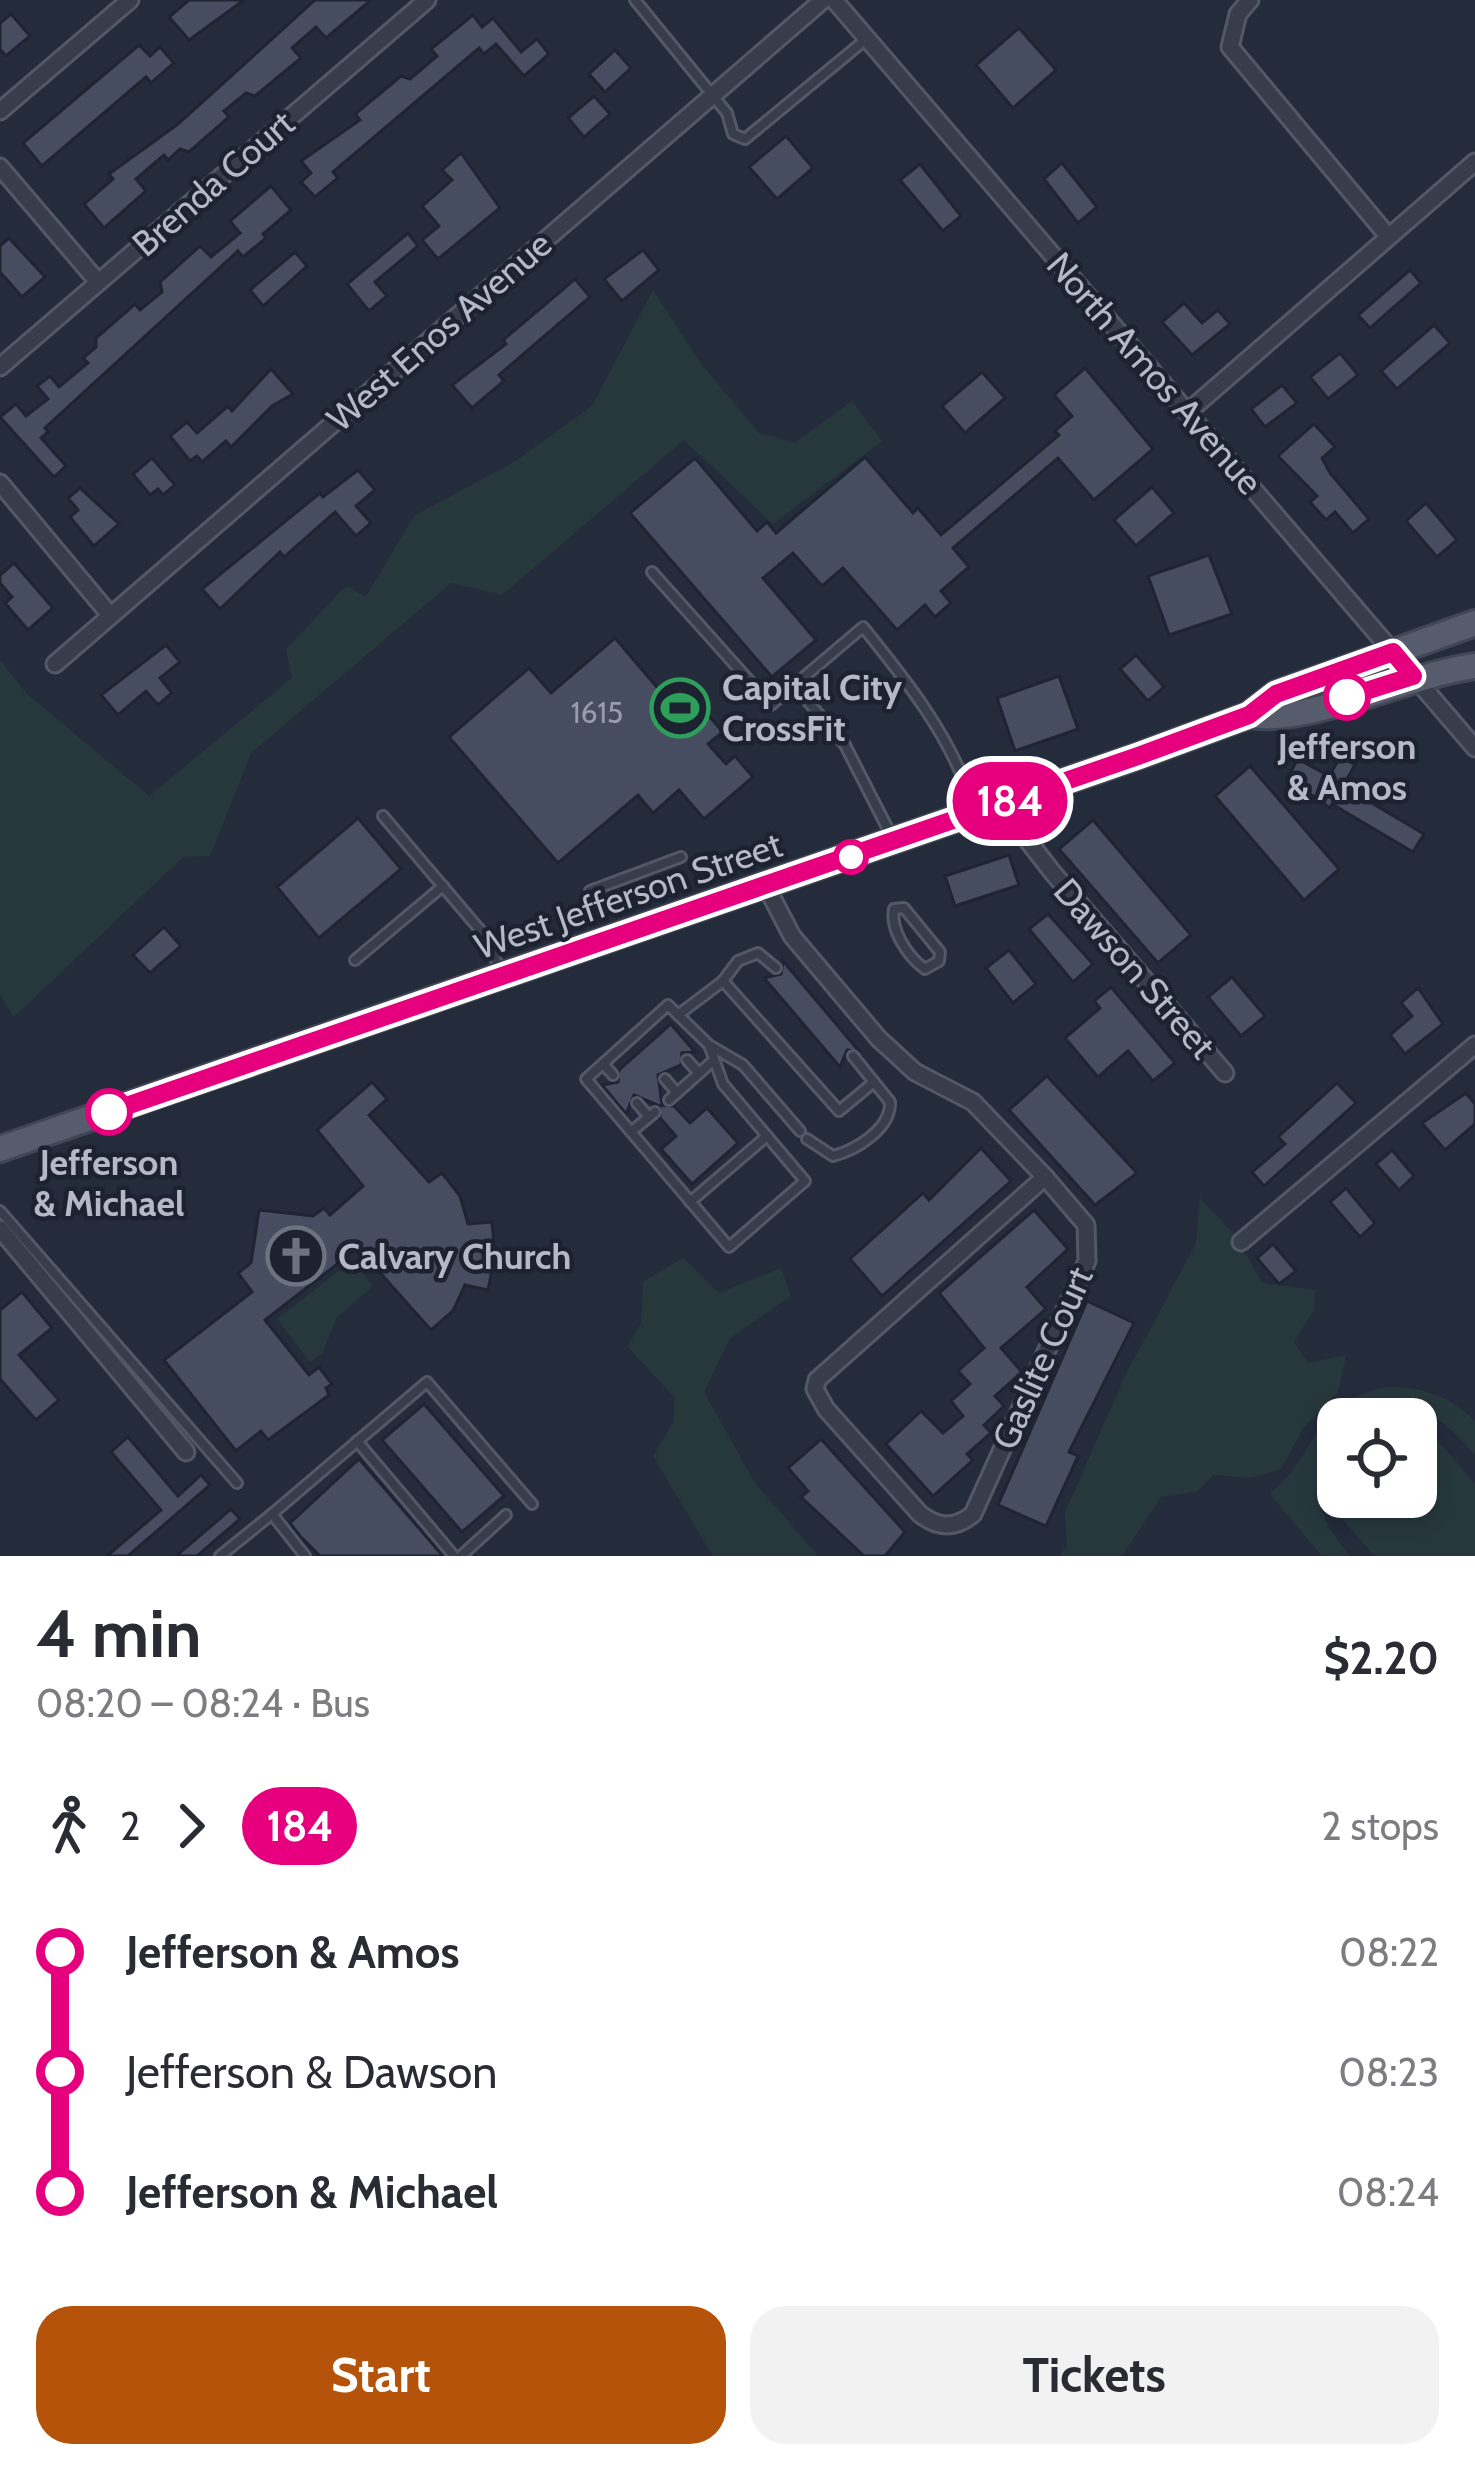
<!DOCTYPE html>
<meta charset="utf-8">
<style>
:root{--surface:#fff;--page:#f2f2f3;--text:#2b2b33;--muted:#7c7c81;--accent:#b45309}
body{margin:0;font-family:Cabin,sans-serif;background:var(--page);color:var(--text);height:100vh;display:flex;flex-direction:column;font-size:45px;white-space:nowrap}
*{box-sizing:border-box;margin:0}
p{font-size:39px;color:var(--muted)}
.icon{flex:none;width:66px;height:66px;fill:none;stroke:currentColor;stroke-width:2;stroke-linecap:round;stroke-linejoin:round}
.map{position:relative;height:1556px;overflow:hidden}
.details{display:flex;flex-direction:column;background:var(--surface);flex:1}
.details>*{flex:none}
.badge{padding:0 24px;border-radius:39px;font-size:42px;line-height:78px}
.tools{position:absolute;left:1317px;top:1398px;display:grid;gap:24px}
.tools a{display:grid;place-items:center;width:120px;height:120px;border-radius:24px;background:var(--surface);box-shadow:0 6px 18px #0003;font-size:60px}
.map>.badge{position:absolute;translate:-50% -50%;box-shadow:0 0 0 6px #fff}
.legs{display:flex;align-items:center;gap:18px;height:132px;padding:0 36px;font-size:39px}
.legs p{margin-inline-start:auto}
.headline{display:flex;align-items:center;justify-content:space-between;height:204px;padding:0 36px}
h1{font-size:66px;font-weight:700;line-height:90px}
.cta{display:flex;gap:24px;margin-top:auto;padding:24px 36px}
.cta a{flex:1;height:138px;border-radius:36px;background:var(--accent);color:#fff;font-size:48px;font-weight:700;line-height:138px;text-align:center}
.cta a+a{background:var(--page);color:var(--text)}
ul{padding:0 36px;list-style:none}
li{display:flex;align-items:center;gap:42px;height:120px;font-size:45px}
li i{display:grid;place-items:center;width:18px;height:100%;margin:0 15px;background:currentColor}
li i::after{content:'';width:30px;height:30px;margin:-15px;border:9px solid;border-radius:50%;background:var(--surface)}
li p{margin-inline-start:auto}
li:first-child i{background:linear-gradient(#0000 50%,currentColor 0)}
li:last-child i{background:linear-gradient(currentColor 50%,#0000 0)}
.map>svg:first-child{display:block}
.green{fill:#27383d}
.building{fill:#464d60;stroke:#1f2432;stroke-width:3}
.lines{fill:none;stroke-linecap:round;stroke-linejoin:round}
.service-casing{stroke:#535866;stroke-width:14}
.minor-casing{stroke:#535866;stroke-width:21}
.primary-casing{stroke:#414654;stroke-width:30}
.service{stroke:#383d4b;stroke-width:8}
.minor{stroke:#383d4b;stroke-width:15}
.primary{stroke:#565c6b;stroke-width:24}
.line-1-casing{stroke:#fff;stroke-width:27}
.line-1{stroke:#e6007e;stroke-width:18}
.stop-1-dot{fill:#fff;stroke:#e6007e;stroke-width:6}
.labels{text-anchor:middle;stroke-width:9;stroke-linejoin:round;paint-order:stroke}
.number-label{font-size:30px;fill:#989dad}
.street-label{font-size:36px;fill:#b4b8c7;stroke:#1d2230}
.poi-label{font-size:36px;font-weight:bold;fill:#b4b8c7;stroke:#1d2230;text-anchor:start}
.stop-label{font-size:36px;font-weight:bold;fill:#b4b8c7;stroke:#1d2230}
</style>
<div class="map">
<svg width="1475" height="1556" viewBox="0 0 1475 1556">
<rect width="100%" height="100%" fill="#242b3b"/>
<g class="green">
<polygon points="653,290 702,365 759,433 795,443 852,401 882,441 773,524 684,440 502,595 451,583 251,753 210,856 183,857 14,1017 0,995 0,660 27,694 149,796 292,678 286,649 346,586 366,597 414,516 514,462 592,406"/>
<polygon points="1200,1198 1234,1234 1263,1283 1315,1290 1314,1310 1294,1342 1308,1363 1346,1355 1338,1392 1304,1427 1281,1469 1250,1478 1213,1475 1198,1491 1161,1497 1122,1556 1059,1556 1067,1546 1065,1512 1125,1376 1196,1243"/>
<polygon points="683,1258 719,1293 781,1268 791,1296 730,1338 704,1392 755,1483 818,1556 713,1556 653,1456 674,1421 674,1397 627,1346 641,1324 643,1282"/>
<polygon points="352,1261 373,1286 337,1317 322,1354 310,1362 277,1319"/>
<path d="M 1386,1387 C 1422,1386 1450,1396 1475,1421 L 1475,1455 C 1451,1426 1425,1403 1385,1409 C 1367,1412 1356,1419 1338,1419 C 1338,1436 1331,1441 1325,1455 C 1307,1494 1325,1526 1350,1556 L 1322,1556 L 1270,1494 C 1319,1455 1310,1402 1386,1387 Z"/>
<polygon points="1434,1436 1475,1484 1475,1556 1374,1556 1340,1516 1362,1497 1416,1497 1416,1452"/>
</g>
<g class="building">
<polygon points="189,0 244,0 189,40 169,17"/>
<polygon points="315,0 371,0 326,38 316,27 292,48 301,58 272,82 255,96 246,93 224,111 229,117 189,152 180,149 168,160 164,155 136,179 146,191 104,228 84,204 113,179 109,174 178,124"/>
<polygon points="11,14 30,36 6,56 0,49 0,23"/>
<polygon points="473,15 482,27 493,18 521,52 537,39 549,54 524,76 496,44 484,54 479,48 333,172 338,178 315,197 301,182 311,173 301,161 360,120 355,114 383,91 401,76 410,79 437,56 431,49"/>
<polygon points="1019,28 1056,70 1013,108 976,65"/>
<polygon points="139,45 150,56 160,47 174,63 151,83 146,77 42,166 23,143"/>
<polygon points="615,50 631,68 605,92 589,74"/>
<polygon points="594,96 610,114 584,137 568,118"/>
<polygon points="786,136 813,168 777,199 749,167"/>
<polygon points="461,153 500,208 438,259 422,240 439,226 422,206 452,180 442,170"/>
<polygon points="1062,163 1097,207 1078,223 1044,179"/>
<polygon points="920,164 961,216 943,231 900,180"/>
<polygon points="271,186 291,210 263,234 266,238 243,257 238,251 45,428 48,432 41,438 66,466 54,477 0,417 16,404 26,416 48,399 37,386 50,376 59,387 88,363 83,358 96,347 96,338 135,304 140,310 162,292 160,282 200,246 211,257 240,233 230,221"/>
<polygon points="408,233 418,246 375,282 387,296 369,311 347,284"/>
<polygon points="9,238 45,277 22,297 0,272 0,246"/>
<polygon points="643,250 659,270 622,301 604,279"/>
<polygon points="295,252 307,266 263,306 250,290"/>
<polygon points="1410,270 1421,283 1370,328 1358,315"/>
<polygon points="575,279 590,297 499,375 504,381 472,408 452,385 506,344 503,340"/>
<polygon points="1184,303 1202,323 1218,310 1230,324 1192,355 1162,322"/>
<polygon points="1434,325 1450,343 1397,389 1381,371"/>
<polygon points="1340,353 1358,375 1328,399 1310,377"/>
<polygon points="1085,368 1153,449 1094,500 1058,458 953,548 969,567 941,591 951,603 935,617 925,605 897,630 843,568 822,586 793,553 763,578 816,640 772,677 630,513 695,458 757,531 767,522 776,533 865,457 913,513 918,508 941,535 1059,435 1055,431 1072,416 1054,395"/>
<polygon points="271,369 293,394 272,406 231,447 226,441 202,462 197,456 190,461 170,436 187,422 197,433 228,406 232,411"/>
<polygon points="982,372 1005,398 965,433 942,406"/>
<polygon points="1282,385 1297,403 1265,427 1251,409"/>
<polygon points="1314,424 1335,447 1322,458 1330,473 1369,519 1353,533 1335,512 1326,520 1310,502 1317,496 1278,456"/>
<polygon points="152,458 175,485 163,495 158,489 150,495 133,474"/>
<polygon points="358,470 375,490 356,506 371,523 356,536 335,512 284,557 280,552 220,609 202,589 320,493 323,497"/>
<polygon points="1152,487 1174,513 1136,546 1114,520"/>
<polygon points="80,488 119,524 94,546 70,517 78,510 68,498"/>
<polygon points="1426,503 1457,540 1437,557 1406,521"/>
<polygon points="1209,555 1232,614 1169,635 1148,576"/>
<polygon points="14,563 53,608 28,630 5,603 12,597 0,583 0,575"/>
<polygon points="615,638 662,693 677,679 723,732 708,744 726,764 735,756 753,777 704,819 679,790 653,813 638,795 558,863 449,737 529,668 551,693"/>
<polygon points="166,645 180,662 160,678 172,693 158,705 146,691 118,715 101,695"/>
<polygon points="1136,655 1164,687 1148,701 1120,669"/>
<polygon points="1059,676 1078,729 1015,751 997,698"/>
<polygon points="1341,756 1355,765 1343,786 1424,834 1413,852 1332,804 1330,808 1287,778 1298,759 1329,776"/>
<polygon points="1250,766 1339,869 1304,900 1215,796"/>
<polygon points="358,818 401,869 319,938 277,887"/>
<polygon points="1093,820 1191,935 1158,963 1059,849"/>
<polygon points="1009,855 1019,885 955,906 945,876"/>
<polygon points="1048,914 1093,964 1073,982 1029,929"/>
<polygon points="164,927 181,946 150,973 133,955"/>
<polygon points="1009,950 1036,984 1013,1003 986,968"/>
<polygon points="783,961 859,1051 847,1050 840,1067 764,978 781,974"/>
<polygon points="1232,977 1265,1016 1241,1036 1208,997"/>
<polygon points="1111,987 1175,1063 1153,1081 1128,1051 1098,1077 1065,1038 1100,1008 1094,1001"/>
<polygon points="1418,988 1443,1024 1405,1054 1390,1035 1412,1016 1401,1003"/>
<polygon points="671,1024 695,1052 682,1053 681,1065 658,1075 662,1105 674,1106 690,1123 707,1108 738,1143 692,1184 661,1149 676,1136 660,1118 660,1106 634,1095 626,1114 602,1085 618,1082 619,1070"/>
<polygon points="1047,1076 1137,1173 1095,1205 1009,1110"/>
<polygon points="372,1082 387,1099 369,1115 429,1182 442,1173 460,1196 468,1224 492,1222 495,1255 488,1290 465,1285 453,1311 431,1330 358,1248 265,1320 309,1375 319,1367 332,1384 326,1388 329,1395 268,1440 261,1431 236,1451 164,1360 252,1292 238,1273 251,1263 259,1210 313,1216 324,1208 330,1215 363,1186 317,1130"/>
<polygon points="1337,1083 1356,1103 1264,1186 1252,1172 1285,1144 1278,1137"/>
<polygon points="1466,1093 1475,1104 1475,1124 1445,1150 1422,1123"/>
<polygon points="981,1148 1011,1181 882,1296 850,1259 923,1193 929,1200"/>
<polygon points="1392,1150 1414,1176 1399,1190 1376,1164"/>
<polygon points="1346,1188 1375,1223 1360,1237 1330,1202"/>
<polygon points="1034,1210 1068,1249 1027,1287 1046,1309 1001,1348 1022,1372 995,1396 1004,1406 984,1425 991,1433 967,1454 973,1460 933,1496 886,1444 921,1411 943,1433 963,1416 951,1401 970,1384 958,1371 984,1348 939,1293"/>
<polygon points="1273,1244 1296,1271 1279,1284 1257,1258"/>
<polygon points="22,1292 52,1328 19,1355 59,1400 36,1420 0,1379 0,1310"/>
<polygon points="1087,1301 1134,1323 1069,1452 1078,1456 1046,1526 998,1505"/>
<polygon points="424,1404 504,1496 462,1532 382,1440"/>
<polygon points="128,1437 178,1496 201,1475 210,1485 128,1556 107,1556 161,1510 111,1452"/>
<polygon points="821,1439 905,1532 885,1556 864,1556 801,1497 808,1491 788,1468"/>
<polygon points="359,1459 443,1556 320,1556 300,1536 290,1523"/>
<polygon points="231,1509 240,1519 197,1556 176,1556"/>
</g>
<g class="lines">
<defs>
<g id="service">
<polyline points="635,0 727,113 733,134 745,139 865,40"/>
<path d="M 652,572 L 771,705 L 863,627 C 906,680 953,739 973,806"/>
<polyline points="794,685 845,745 893,839"/>
<polyline points="383,816 486,937 500,970"/>
<polyline points="590,891 681,857"/>
<path d="M 904,908 L 940,952 L 939,961 L 925,969 C 908,957 890,930 894,909 Z"/>
<polyline points="355,960 443,886"/>
<polyline points="723,981 738,961 758,953 776,968"/>
<polyline points="678,1015 723,981 839,1111 874,1082"/>
<polyline points="709,1045 723,1084 805,1181 729,1247 586,1079 668,1005 709,1045 743,1065 800,1131"/>
<polyline points="687,1060 699,1073"/>
<polyline points="603,1064 613,1075"/>
<polyline points="665,1079 677,1093"/>
<polyline points="669,1100 714,1060"/>
<polyline points="637,1103 649,1117"/>
<polyline points="631,1132 655,1112"/>
<path d="M 807,1139 L 833,1156 C 856,1150 891,1129 890,1102 L 853,1056"/>
<polyline points="690,1202 767,1136"/>
<polyline points="0,1211 237,1483"/>
<polyline points="357,1441 454,1556"/>
<polyline points="272,1514 427,1382 532,1504"/>
<polyline points="220,1556 272,1514 305,1556"/>
<polyline points="461,1556 506,1515"/>
</g>
<g id="minor">
<polyline points="834,0 1475,748"/>
<polyline points="1250,0 1238,14 1230,47 1387,235"/>
<polyline points="0,111 130,0"/>
<polyline points="0,167 98,282"/>
<polyline points="0,367 427,0"/>
<polyline points="1189,411 1475,162"/>
<polyline points="0,483 110,615"/>
<polyline points="55,664 823,0"/>
<polyline points="1008,802 1022,833 1053,873 1225,1073"/>
<polyline points="766,886 792,936 879,1039 915,1072 973,1102 1045,1177"/>
<path d="M 1045,1177 L 1086,1225 L 1087,1261 L 973,1514 C 955,1529 938,1528 920,1514 L 826,1409 L 815,1389 L 817,1380 Z"/>
<polyline points="0,1229 186,1452"/>
<polyline points="1241,1242 1475,1045"/>
</g>
<g id="primary">
<path d="M 1249,715 C 1309,725 1407,675 1475,666"/>
<polyline points="0,1149 1138,756 1249,715 1276,694 1475,623"/>
</g>
</defs>
<use href="#service" class="service-casing"/>
<use href="#minor" class="minor-casing"/>
<use href="#primary" class="primary-casing"/>
<use href="#service" class="service"/>
<use href="#minor" class="minor"/>
<use href="#primary" class="primary"/>
</g>
<g class="lines">
<defs>
<polyline id="line-1" points="109,1112 1138,756 1249,715 1276,694 1393,652 1413,676 1347,697"/>
</defs>
<use href="#line-1" class="line-1-casing"/>
<use href="#line-1" class="line-1"/>
</g>
<defs>
<symbol id="stadium-ring" viewBox="-11 -11 22 22"><circle r="9.5" fill="#1d2230" stroke="#2e9e5b" stroke-width="1.5"/><path d="M0-5a6.5 5 0 1 0 0 10a6.5 5 0 1 0 0-10ZM-3.5-1.8h7v3.6h-7Z" fill="#2e9e5b"/></symbol>
<symbol id="church-ring" viewBox="-11 -11 22 22"><circle r="9.5" fill="#1d2230" stroke="#6b7280" stroke-width="1.5"/><path d="M-1.2-6h2.4v3.5h3.3v2.4h-3.3V6h-2.4V-.1h-3.3v-2.4h3.3Z" fill="#6b7280"/></symbol>
</defs>
<g fill-rule="evenodd">
<use href="#stadium-ring" x="647" y="675" width="66" height="66"/>
<use href="#church-ring" x="263" y="1223" width="66" height="66"/>
</g>
<g class="stop-1-dot">
<circle cx="1347" cy="697" r="21"/>
<circle cx="851" cy="857" r="15"/>
<circle cx="109" cy="1112" r="21"/>
</g>
<g class="labels">
<g class="number-label">
<text x="597" y="723">1615</text>
</g>
<g class="street-label">
<text transform="translate(213 183) rotate(-41)" y="13">Brenda Court</text>
<text transform="translate(439 331) rotate(-41)" y="13">West Enos Avenue</text>
<text transform="translate(1155 373) rotate(49)" y="13">North Amos Avenue</text>
<text transform="translate(628 895) rotate(-19)" y="13">West Jefferson Street</text>
<text transform="translate(1135 968) rotate(49)" y="13">Dawson Street</text>
<text transform="translate(1042 1358) rotate(-66)" y="13">Gaslite Court</text>
</g>
<g class="poi-label">
<text x="722" y="700">Capital City<tspan x="722" dy="41">CrossFit</tspan></text>
<text x="338" y="1269">Calvary Church</text>
</g>
<g class="stop-label">
<text x="1347" y="759">Jefferson<tspan x="1347" dy="41">&amp; Amos</tspan></text>
<text x="109" y="1175">Jefferson<tspan x="109" dy="41">&amp; Michael</tspan></text>
</g>
</g>
</svg>
<div class="tools">
<a><svg class="icon" aria-label="locate" viewBox="0 0 24 24"><circle cx="12" cy="12" r="6"/><path d="M12 2v4M12 18v4M2 12h4M18 12h4"/></svg></a>
</div>
<b class="badge" style="left:1010px;top:801px;background:#e6007e;color:#fff">184</b>
</div>
<section class="details">
<div class="headline"><div><h1>4 min</h1><p>08:20 – 08:24 · Bus</p></div><b>$2.20</b></div>
<div class="legs"><svg class="icon" aria-label="walk" viewBox="0 0 24 24"><circle cx="13" cy="4" r="2"/><path d="M13 8l-2 6 4 7M11 14l-3 7M7 12l3-4h3l4 4"/></svg>2<svg class="icon" aria-label="forward" viewBox="0 0 24 24"><path d="M9 5l7 7-7 7"/></svg><b class="badge" style="background:#e6007e;color:#fff">184</b><p>2 stops</p></div>
<ul>
<li><i style="color:#e6007e"></i><b>Jefferson &amp; Amos</b><p>08:22</p></li>
<li><i style="color:#e6007e"></i><span>Jefferson &amp; Dawson</span><p>08:23</p></li>
<li><i style="color:#e6007e"></i><b>Jefferson &amp; Michael</b><p>08:24</p></li>
</ul>
<div class="cta"><a>Start</a><a>Tickets</a></div>
</section>
